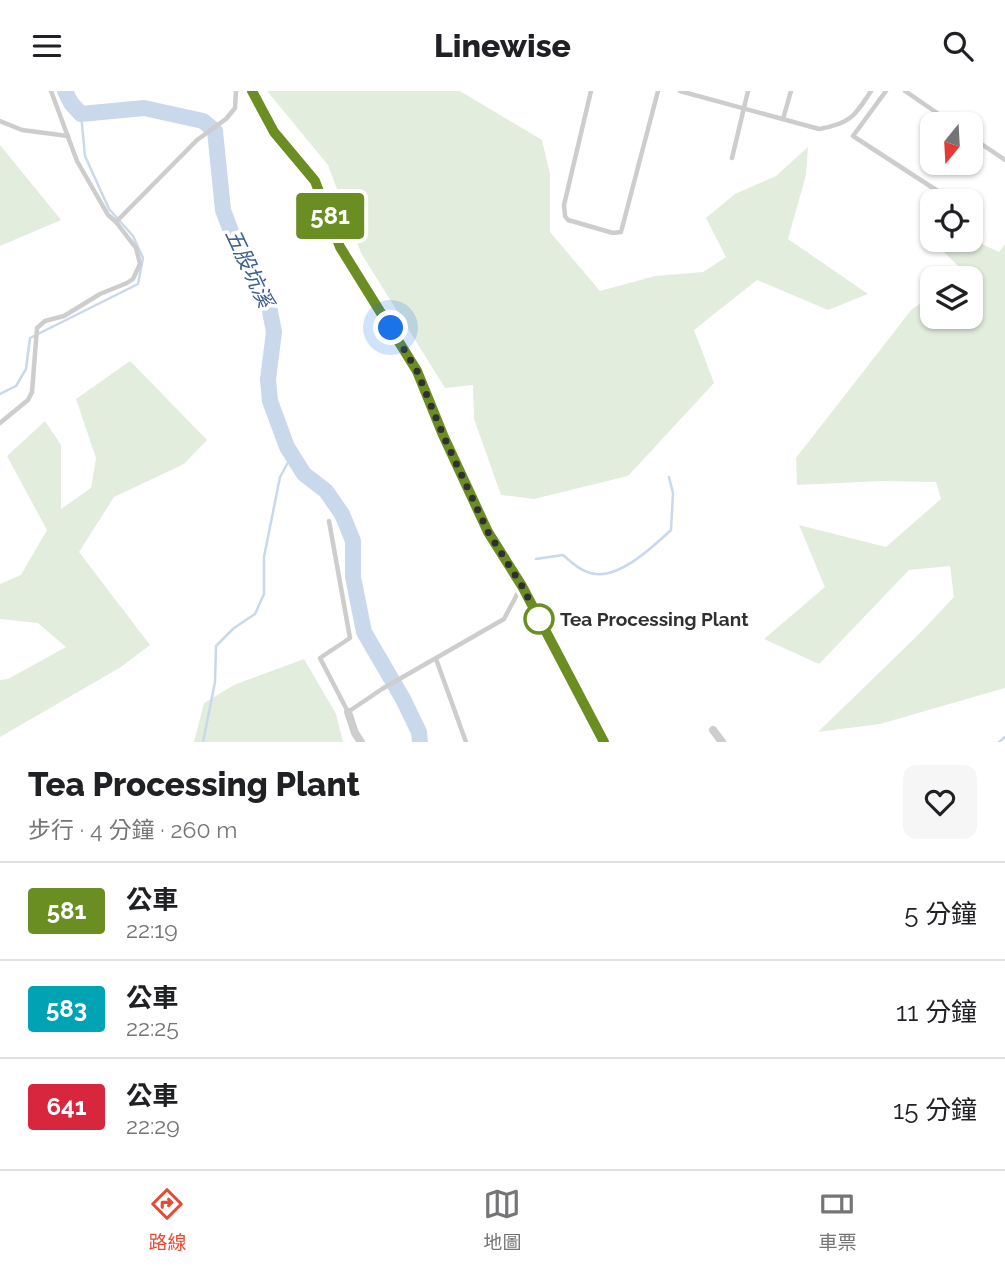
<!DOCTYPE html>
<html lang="zh-TW">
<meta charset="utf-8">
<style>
:root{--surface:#fff;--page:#f6f6f6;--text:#202124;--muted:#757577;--line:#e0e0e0;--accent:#e54b34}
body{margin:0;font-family:Raleway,"Noto Sans TC",sans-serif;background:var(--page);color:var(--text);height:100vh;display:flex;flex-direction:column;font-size:26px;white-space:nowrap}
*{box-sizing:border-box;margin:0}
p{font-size:23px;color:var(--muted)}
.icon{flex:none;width:38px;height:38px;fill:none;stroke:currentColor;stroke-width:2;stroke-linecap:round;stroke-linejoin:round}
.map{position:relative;height:651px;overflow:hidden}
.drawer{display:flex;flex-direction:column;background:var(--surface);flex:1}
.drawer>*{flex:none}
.badge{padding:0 14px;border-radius:5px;font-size:24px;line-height:46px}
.needle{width:46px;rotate:198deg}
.tools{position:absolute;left:920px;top:21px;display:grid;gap:14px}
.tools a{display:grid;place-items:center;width:63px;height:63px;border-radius:14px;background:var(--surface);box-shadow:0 2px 5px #0004;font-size:35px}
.you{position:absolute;width:35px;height:35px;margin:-18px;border:5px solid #fff;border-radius:50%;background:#1a73e8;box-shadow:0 0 0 10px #1a73e833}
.map>.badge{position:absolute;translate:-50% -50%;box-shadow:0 0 0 4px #fff}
.round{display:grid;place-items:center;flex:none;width:74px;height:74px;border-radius:14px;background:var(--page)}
.overview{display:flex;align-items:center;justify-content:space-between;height:119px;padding:0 28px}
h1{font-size:33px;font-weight:800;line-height:52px}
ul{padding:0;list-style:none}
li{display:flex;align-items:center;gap:21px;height:98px;padding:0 28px;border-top:2px solid var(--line)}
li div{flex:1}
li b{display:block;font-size:26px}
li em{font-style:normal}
li .badge{min-width:77px;font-weight:700;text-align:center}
header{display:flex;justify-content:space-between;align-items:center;height:91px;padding:0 28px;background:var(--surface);font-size:32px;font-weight:800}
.tab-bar{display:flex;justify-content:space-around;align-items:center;height:98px;border-top:2px solid var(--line);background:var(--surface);font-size:19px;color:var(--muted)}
.tab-bar a{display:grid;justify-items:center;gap:4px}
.tab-bar .active{color:var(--accent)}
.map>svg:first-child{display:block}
.green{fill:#e3edde}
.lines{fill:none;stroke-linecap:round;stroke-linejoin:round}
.stream{stroke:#cad8ec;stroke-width:2.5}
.river{stroke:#cad8ec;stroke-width:16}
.service{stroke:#cdcdcd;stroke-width:4.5}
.minor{stroke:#cdcdcd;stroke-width:8}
.secondary{stroke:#bababa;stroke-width:10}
.line-casing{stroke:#fff;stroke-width:16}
.line{stroke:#6b8e23;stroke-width:10}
.walk{stroke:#303030;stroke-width:7;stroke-dasharray:0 12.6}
.stop-dot{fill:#fff;stroke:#6b8e23;stroke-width:3.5}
.labels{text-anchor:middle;stroke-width:7;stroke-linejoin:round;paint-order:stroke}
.stop-label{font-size:19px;font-weight:bold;fill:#303030;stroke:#fff;text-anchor:start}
.water-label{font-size:21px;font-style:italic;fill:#3d6092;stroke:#fff}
</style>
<header><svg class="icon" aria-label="menu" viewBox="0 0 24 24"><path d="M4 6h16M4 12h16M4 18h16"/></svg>Linewise<svg class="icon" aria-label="search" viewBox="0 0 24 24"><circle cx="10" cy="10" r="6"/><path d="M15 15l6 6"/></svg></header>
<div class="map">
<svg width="1005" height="651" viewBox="0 0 1005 651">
<rect width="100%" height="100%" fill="#fff"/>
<g class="green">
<polygon points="267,0 460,0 542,49 550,83 550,141 600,200 655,185 703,181 726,166 706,127 735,103 776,85 808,56 806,84 788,148 868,203 828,219 757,189 694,239 714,292 628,385 534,408 501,404 474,328 473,294 445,297 361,162 328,74"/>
<polygon points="0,54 61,129 0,155"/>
<polygon points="971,148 999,161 1005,153 1005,597 880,633 818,641 919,543 954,506 950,475 909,479 819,573 764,548 825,496 799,434 886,456 941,408 936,391 882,390 797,394 796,367 912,218 933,204 933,226 971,226 971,187 956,187 964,181 935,152 946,149"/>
<polygon points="130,270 207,349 184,373 114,406 79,461 150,554 121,576 0,646 0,589 8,588 66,556 38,532 0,528 0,493 21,484 47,439 7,365 45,330 61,354 61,418 91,397 96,367 76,308"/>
<polygon points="304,568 336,623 343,651 194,651 204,612 234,594"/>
</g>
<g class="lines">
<g class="stream">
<polyline points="0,303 16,295 26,278 30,247 138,193 143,167 133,145 109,118 85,65 81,23"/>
<path d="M 536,468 L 563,464 C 572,472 583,482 596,483 C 621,486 654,455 671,439 L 673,402 L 669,386"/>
<polyline points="203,651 215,591 216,555 234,537 255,523 264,503 264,466 280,386 292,364"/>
<polyline points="999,651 1005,646"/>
</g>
<polyline class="river" points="65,0 71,12 81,23 144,17 203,30 215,40 223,119 240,164 268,210 274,241 268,288 270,310 287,356 304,383 326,400 342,423 353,450 353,486 364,541 403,608 419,641 420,651"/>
<g class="service">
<polyline points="591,0 564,114 565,125 568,129 613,142 621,141 658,0"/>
<path d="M 680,0 L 819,38 C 850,33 855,25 871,0"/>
<polyline points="886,0 853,45 953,110"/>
<polyline points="905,0 953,33"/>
<polyline points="783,28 791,0"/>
<polyline points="0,30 22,39 68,45"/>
<polyline points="971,46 1005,69"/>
<polyline points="732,67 748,0"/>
<polyline points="116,131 197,49 226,28 235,17 236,0"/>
<polyline points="0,332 28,309 32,301 37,237 45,230 64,225 100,203 127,192 133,188 140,173 136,157 116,131 108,124 77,70 51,0"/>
<polyline points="329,430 350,547 320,567 348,621 382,598 504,528 521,496"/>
<polyline points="436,568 466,651"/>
</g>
<g class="minor">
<polyline points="348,621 355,642 361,651"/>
<polyline points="713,639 722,651"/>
</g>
<polyline class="secondary" points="252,0 274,41 315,90 329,123 340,156 417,280 443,344 488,441 522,495 604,651"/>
</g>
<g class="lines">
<defs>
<polyline id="line" points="252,0 274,41 315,90 340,156 417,280 443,344 488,441 522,495 604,651"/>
</defs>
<use href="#line" class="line-casing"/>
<use href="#line" class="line"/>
<polyline class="walk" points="391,237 417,280 443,344 488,441 522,495 539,528"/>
</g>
<circle class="stop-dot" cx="539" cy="528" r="14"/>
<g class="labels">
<g class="stop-label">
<text x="560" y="535">Tea Processing Plant</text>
</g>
<g class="water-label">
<text transform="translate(249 177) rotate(65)" y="7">五股坑溪</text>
</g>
</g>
</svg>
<div class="tools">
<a><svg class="needle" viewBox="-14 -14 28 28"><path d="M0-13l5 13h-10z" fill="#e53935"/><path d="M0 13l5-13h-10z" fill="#757577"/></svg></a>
<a><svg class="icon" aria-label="locate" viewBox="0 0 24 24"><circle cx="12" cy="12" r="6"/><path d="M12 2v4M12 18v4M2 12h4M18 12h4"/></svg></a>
<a><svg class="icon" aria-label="layers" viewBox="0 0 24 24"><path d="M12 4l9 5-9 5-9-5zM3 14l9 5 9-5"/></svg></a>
</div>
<div class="you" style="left:391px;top:237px"></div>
<b class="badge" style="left:330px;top:125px;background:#6b8e23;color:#fff">581</b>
</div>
<section class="drawer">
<div class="overview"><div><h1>Tea Processing Plant</h1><p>步行 · 4 分鐘 · 260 m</p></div><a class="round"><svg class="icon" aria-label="heart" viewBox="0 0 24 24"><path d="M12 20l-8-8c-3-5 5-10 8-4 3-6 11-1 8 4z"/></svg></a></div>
<ul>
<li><span class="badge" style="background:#6b8e23;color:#fff">581</span><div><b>公車</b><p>22:19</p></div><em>5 分鐘</em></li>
<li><span class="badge" style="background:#00a3b4;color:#fff">583</span><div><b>公車</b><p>22:25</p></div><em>11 分鐘</em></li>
<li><span class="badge" style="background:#d7263d;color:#fff">641</span><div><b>公車</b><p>22:29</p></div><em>15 分鐘</em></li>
</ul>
</section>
<nav class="tab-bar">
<a class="active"><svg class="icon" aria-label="directions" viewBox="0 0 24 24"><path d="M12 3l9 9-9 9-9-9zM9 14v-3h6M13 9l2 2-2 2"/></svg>路線</a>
<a><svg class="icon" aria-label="map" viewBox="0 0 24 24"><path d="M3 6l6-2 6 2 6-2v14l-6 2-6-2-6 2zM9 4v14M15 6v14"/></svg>地圖</a>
<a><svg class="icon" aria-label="tickets" viewBox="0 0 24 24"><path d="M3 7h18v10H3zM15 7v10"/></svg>車票</a>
</nav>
